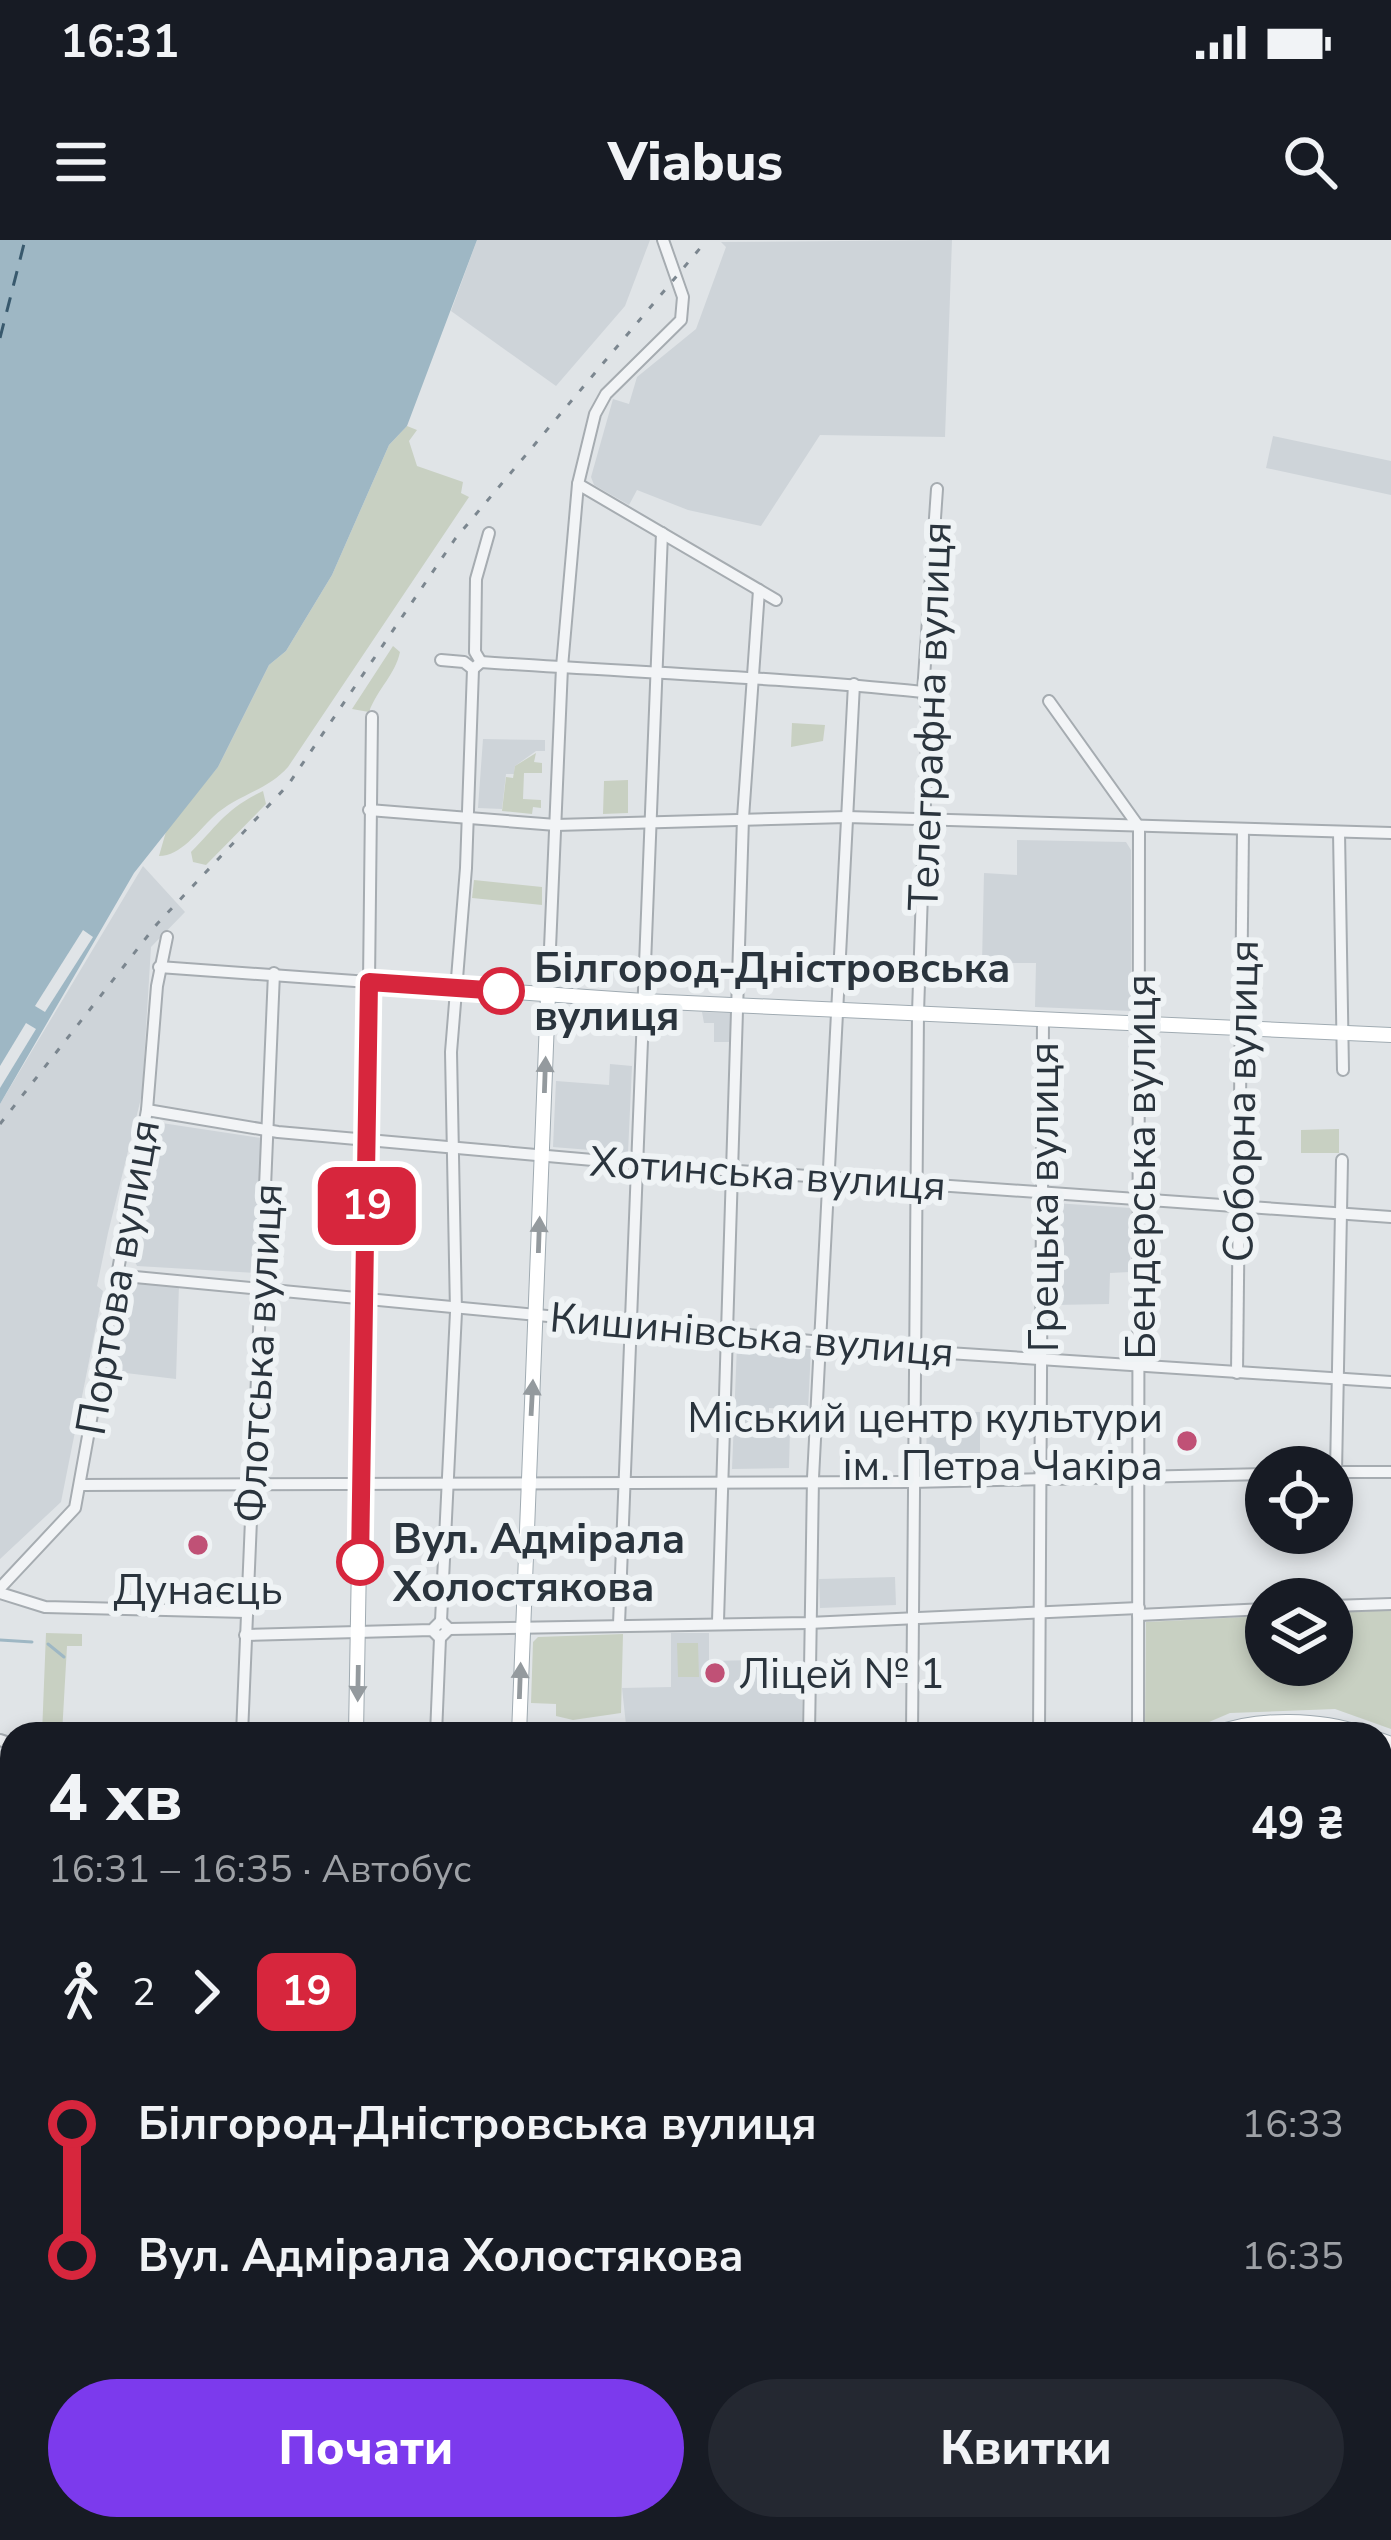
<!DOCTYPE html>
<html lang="uk">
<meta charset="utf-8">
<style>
:root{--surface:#171b24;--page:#242831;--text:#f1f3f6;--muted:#9ea1a6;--accent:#7c3aed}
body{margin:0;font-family:"Nunito Sans",sans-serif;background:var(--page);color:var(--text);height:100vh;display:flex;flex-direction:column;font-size:45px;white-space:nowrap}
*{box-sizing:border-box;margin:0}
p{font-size:39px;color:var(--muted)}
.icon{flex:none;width:66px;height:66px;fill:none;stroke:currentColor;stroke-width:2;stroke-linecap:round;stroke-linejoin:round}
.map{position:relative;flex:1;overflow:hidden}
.drawer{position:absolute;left:0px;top:1482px;width:1392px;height:819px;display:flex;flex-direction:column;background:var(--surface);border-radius:36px 36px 0 0;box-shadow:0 6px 18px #0003}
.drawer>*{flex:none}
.badge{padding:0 24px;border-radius:18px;font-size:42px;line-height:78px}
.buttons{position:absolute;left:1245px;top:1206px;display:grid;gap:24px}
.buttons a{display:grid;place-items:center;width:108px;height:108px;border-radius:50%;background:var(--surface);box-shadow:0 6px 18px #0003;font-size:60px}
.map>.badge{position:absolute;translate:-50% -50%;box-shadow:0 0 0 6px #fff}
.legs{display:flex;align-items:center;gap:18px;height:132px;padding:0 48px;font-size:39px}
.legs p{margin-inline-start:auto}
.overview{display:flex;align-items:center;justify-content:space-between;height:204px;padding:0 48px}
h1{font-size:66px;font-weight:800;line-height:90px}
.action{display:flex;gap:24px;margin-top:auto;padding:24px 48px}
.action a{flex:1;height:138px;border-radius:72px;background:var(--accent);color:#fff;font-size:48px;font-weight:800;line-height:138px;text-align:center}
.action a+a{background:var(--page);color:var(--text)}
ul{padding:0 48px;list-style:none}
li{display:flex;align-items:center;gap:42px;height:132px;font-size:45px}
li i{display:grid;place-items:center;width:18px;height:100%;margin:0 15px;background:currentColor}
li i::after{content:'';width:30px;height:30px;margin:-15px;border:9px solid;border-radius:50%;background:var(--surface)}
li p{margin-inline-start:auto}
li:first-child i{background:linear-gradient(#0000 50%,currentColor 0)}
li:last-child i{background:linear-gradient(currentColor 50%,#0000 0)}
.status{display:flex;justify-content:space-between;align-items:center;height:84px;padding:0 60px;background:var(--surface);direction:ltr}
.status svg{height:33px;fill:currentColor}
header{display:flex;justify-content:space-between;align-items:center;height:156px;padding:0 48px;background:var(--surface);font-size:54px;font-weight:800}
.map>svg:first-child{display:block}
.built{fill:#ced4d9}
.green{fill:#c8d0c2}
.water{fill:#9eb7c4}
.pier{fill:#e0e4e7}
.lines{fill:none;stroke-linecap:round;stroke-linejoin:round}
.stream{stroke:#9eb7c4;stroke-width:3}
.ferry{stroke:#38596d;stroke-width:3;stroke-dasharray:15 12;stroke-linecap:butt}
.minor-casing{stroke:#a6acb1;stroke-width:14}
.major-casing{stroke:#a0abb2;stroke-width:16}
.minor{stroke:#f2f4f6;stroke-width:10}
.major{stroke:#fff;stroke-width:14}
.rail{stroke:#7b868f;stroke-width:3;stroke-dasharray:6 12;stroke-linecap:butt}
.oneway{fill:#949a9e}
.line-1-casing{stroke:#fff;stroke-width:27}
.line-1{stroke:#d7263d;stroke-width:18}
.stop-1-dot{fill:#fff;stroke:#d7263d;stroke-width:6}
.poi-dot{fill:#c05176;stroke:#eff3f5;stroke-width:4.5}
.labels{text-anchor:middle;stroke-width:12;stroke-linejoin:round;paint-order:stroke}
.street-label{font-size:42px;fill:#2a343d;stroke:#eff3f5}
.stop-label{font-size:42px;font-weight:bold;fill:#2a343d;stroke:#eff3f5;text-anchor:start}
.poi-label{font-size:42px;fill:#2a343d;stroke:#eff3f5;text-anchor:end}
</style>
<div class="status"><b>16:31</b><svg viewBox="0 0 49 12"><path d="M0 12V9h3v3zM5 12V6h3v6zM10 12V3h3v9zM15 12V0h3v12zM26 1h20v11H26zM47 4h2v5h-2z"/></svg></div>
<header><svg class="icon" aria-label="menu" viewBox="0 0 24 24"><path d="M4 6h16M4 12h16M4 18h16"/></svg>Viabus<svg class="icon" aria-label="search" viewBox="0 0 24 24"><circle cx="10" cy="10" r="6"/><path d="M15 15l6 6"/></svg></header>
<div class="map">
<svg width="1391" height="2300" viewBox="0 0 1391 2300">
<rect width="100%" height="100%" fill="#e0e4e7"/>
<g class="built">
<polygon points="477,0 650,0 625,66 556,146 451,71"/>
<polygon points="952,0 945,197 820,195 761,286 688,270 637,250 629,265 594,245 591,237 613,159 629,164 637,137 696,89 726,7 721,2"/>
<polygon points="1273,196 1391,221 1391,255 1266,228"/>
<polygon points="483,499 545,500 545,511 536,511 515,526 514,534 506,534 502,569 478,568"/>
<polygon points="1017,600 1126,602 1131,610 1131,771 1035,767 1036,723 982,723 984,633 1017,635"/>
<polygon points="143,626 185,672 151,707 142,854 108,993 97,1046 103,1051 61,1262 0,1319 0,864"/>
<polygon points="702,772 730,773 730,802 714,802 714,783 704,783"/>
<polygon points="610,824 632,826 628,913 553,907 556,841 609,845"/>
<polygon points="155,882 261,898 256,1033 137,1026 130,1011"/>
<polygon points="1054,963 1131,968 1130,1032 1110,1033 1109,1064 1055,1065"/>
<polygon points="125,1042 179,1045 176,1139 109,1131"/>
<polygon points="737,1105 811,1109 808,1170 769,1168 769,1189 790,1189 789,1228 732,1229"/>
<polygon points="927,1172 980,1172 980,1227 926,1226"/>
<polygon points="895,1337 896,1365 820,1368 819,1339"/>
<polygon points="671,1393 709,1393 709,1421 758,1420 758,1449 802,1450 802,1494 627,1494 622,1448 671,1447"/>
<polygon points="0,1649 12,1649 12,1943 7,1943 0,1772"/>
<rect x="1380" y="1742" width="11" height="57"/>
</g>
<g class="green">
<path d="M 407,186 L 417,190 L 409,201 L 417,226 L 463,242 L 461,253 L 469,257 L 288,527 C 267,551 236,555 213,577 C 197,592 181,616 159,616 L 167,588 L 218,527 L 269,425 L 286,411 L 332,335 L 389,205 Z"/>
<path d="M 393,406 L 400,412 C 395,435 378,448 369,472 L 352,469 Z"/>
<polygon points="792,483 825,485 823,501 791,507"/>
<polygon points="536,513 534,522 542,523 542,533 524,533 523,559 541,560 541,568 533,567 532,574 502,571 506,537 513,538 515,526"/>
<polygon points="628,540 628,573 603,574 604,541"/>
<path d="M 263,551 L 266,564 L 206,625 L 193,622 L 191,612 C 216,587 226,568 263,551 Z"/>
<polygon points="474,640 542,647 542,665 472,658"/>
<polygon points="1339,889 1339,913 1301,913 1301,890"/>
<polygon points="1391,1370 1391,1489 1335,1469 1230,1473 1181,1494 1145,1494 1146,1382 1266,1376 1266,1425 1332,1425 1332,1373"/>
<polygon points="46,1393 82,1394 82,1406 67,1406 62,1494 42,1494"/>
<polygon points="623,1394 621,1473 573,1480 556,1476 556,1464 531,1463 533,1402 538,1397"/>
<polygon points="677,1403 698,1403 699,1437 678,1437"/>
<polygon points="1380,1511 1391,1515 1391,1736 1380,1736"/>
<polygon points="12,2051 12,2289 71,2289 70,2300 0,2300 0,2062"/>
</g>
<polygon class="water" points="0,0 477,0 407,186 389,205 332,335 286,411 269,425 218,527 134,633 0,864"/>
<g class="pier">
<polygon points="83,690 93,697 45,772 35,766"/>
<polygon points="26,783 36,789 0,848 0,826"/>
</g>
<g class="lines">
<g class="stream">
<polyline points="0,1400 32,1402"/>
<polyline points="48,1404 64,1417"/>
<polyline points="1380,1622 1391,1620"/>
<polyline points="0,2163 12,2170"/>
</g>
<polyline class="ferry" points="0,98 25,0"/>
<defs>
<g id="minor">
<polyline points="578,244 776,360"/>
<polyline points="441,420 464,422 473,429 481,422 475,412 476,339 489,293"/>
<path d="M 481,422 C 628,432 776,437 923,452"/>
<polyline points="1049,461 1139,587 1138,1494"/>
<polyline points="369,570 556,585 847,577 1391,593"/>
<polyline points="1339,592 1343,830"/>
<polyline points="159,727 369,742 372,477"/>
<polyline points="548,755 562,427 578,244 595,174 606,154 681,80 683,57 663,0"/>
<polyline points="147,870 278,892 638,924 1391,977"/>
<polyline points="114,1035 917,1111 1391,1142"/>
<polyline points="1237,1133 1243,590"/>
<polyline points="1334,1232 1391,1232"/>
<polyline points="1336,1232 1342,920"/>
<polyline points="81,1245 911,1242 1266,1234"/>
<polyline points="0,1348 75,1268 147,870 157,746 167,697"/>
<polyline points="0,1353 45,1367 246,1372"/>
<polyline points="1332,1366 1391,1364"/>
<polyline points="1138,1375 1266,1369"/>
<polyline points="441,1381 456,1072 451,812 466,628 473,429"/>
<polyline points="718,1381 743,578 759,350"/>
<polyline points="619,1384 662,293"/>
<polyline points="449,1389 808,1383 1139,1368"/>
<polyline points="245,1395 432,1390 440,1398 449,1389 441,1381 432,1390"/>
<polyline points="242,1494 274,733"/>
<polyline points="436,1494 440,1398"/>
<polyline points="809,1494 813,1238 854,444"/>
<polyline points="912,1494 918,773 928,471 923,452 937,249"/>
<polyline points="1039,1494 1043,779"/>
<polyline points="0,1500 12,1504"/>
<polyline points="0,1550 12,1549"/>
<polyline points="0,1642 12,1642"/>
<polyline points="1380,1802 1391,1802"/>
<polyline points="1380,1956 1391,1957"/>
<polyline points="1380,2133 1391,2133"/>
<polyline points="154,2289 154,2300"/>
<polyline points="254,2289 255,2300"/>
<polyline points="416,2300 416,2289"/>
<polyline points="583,2300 584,2289"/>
<polyline points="684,2300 685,2289"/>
<polyline points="778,2300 779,2289"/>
<polyline points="901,2300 901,2289"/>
<polyline points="1027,2300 1027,2289"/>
<polyline points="1338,2300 1338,2289"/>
<polyline points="1366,2300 1391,2300"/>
</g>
<g id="major">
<polyline points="356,1494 369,742 644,761 1391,795"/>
<polyline points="519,1494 548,755"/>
<path d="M 1215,1494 C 1258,1477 1321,1479 1363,1494"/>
<polyline points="1380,1500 1391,1504"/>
<polyline points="342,2300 342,2289"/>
<polyline points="485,2300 485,2289"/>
<polyline points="1129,2300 1129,2289"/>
</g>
</defs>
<use href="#minor" class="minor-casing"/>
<use href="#major" class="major-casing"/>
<use href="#minor" class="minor"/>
<use href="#major" class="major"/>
<polyline class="rail" points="0,884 157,684 288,545 455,299 707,0"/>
</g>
<defs><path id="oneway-solid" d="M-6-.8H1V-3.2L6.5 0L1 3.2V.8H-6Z" transform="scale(3)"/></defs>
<g class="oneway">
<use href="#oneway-solid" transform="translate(545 835) rotate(-88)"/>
<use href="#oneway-solid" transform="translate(539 995) rotate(-88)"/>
<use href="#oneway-solid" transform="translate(532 1158) rotate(-87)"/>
<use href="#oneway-solid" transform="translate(520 1441) rotate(-88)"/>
<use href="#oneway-solid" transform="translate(358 1443) rotate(91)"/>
</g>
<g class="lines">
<defs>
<polyline id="line-1" points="360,1322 369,742 501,751"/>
</defs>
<use href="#line-1" class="line-1-casing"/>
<use href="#line-1" class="line-1"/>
</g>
<g class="stop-1-dot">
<circle cx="501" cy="751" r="21"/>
<circle cx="360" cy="1322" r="21"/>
</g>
<g class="poi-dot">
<circle cx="1187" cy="1201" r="12"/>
<circle cx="198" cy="1305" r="12"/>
<circle cx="715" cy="1433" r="12"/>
</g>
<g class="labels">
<g class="street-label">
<text transform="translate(929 476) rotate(-88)" y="15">Телеграфна вулиця</text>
<text transform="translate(1240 861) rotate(-89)" y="15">Соборна вулиця</text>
<text transform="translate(1140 927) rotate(-90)" y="15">Бендерська вулиця</text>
<text transform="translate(768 933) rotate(4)" y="15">Хотинська вулиця</text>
<text transform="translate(1043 957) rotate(-90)" y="15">Грецька вулиця</text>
<text transform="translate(117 1037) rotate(-80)" y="15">Портова вулиця</text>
<text transform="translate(752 1094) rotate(5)" y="15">Кишинівська вулиця</text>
<text transform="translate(258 1113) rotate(-87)" y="15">Флотська вулиця</text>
</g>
<g class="stop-label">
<text x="534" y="742">Білгород-Дністровська<tspan x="534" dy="48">вулиця</tspan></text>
<text x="393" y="1313">Вул. Адмірала<tspan x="393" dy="48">Холостякова</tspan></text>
</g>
<g class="poi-label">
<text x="1163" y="1192">Міський центр культури<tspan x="1163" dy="48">ім. Петра Чакіра</tspan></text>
<text x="198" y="1364" text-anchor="middle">Дунаєць</text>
<text x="739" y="1448" text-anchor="start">Ліцей № 1</text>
</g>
</g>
</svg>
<div class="buttons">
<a><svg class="icon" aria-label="locate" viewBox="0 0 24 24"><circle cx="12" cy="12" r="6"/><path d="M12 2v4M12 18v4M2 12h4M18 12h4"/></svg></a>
<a><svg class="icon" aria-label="layers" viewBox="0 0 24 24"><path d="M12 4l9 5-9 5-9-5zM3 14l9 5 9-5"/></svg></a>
</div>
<b class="badge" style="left:367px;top:966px;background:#d7263d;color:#fff">19</b>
<section class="drawer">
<div class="overview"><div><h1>4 хв</h1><p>16:31 – 16:35 · Автобус</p></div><b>49 ₴</b></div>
<div class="legs"><svg class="icon" aria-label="walk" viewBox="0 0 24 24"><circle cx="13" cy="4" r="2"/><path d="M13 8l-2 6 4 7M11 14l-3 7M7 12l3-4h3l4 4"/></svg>2<svg class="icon" aria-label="forward" viewBox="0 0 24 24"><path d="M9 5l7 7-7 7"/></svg><b class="badge" style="background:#d7263d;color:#fff">19</b></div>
<ul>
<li><i style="color:#d7263d"></i><b>Білгород-Дністровська вулиця</b><p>16:33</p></li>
<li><i style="color:#d7263d"></i><b>Вул. Адмірала Холостякова</b><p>16:35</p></li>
</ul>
<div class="action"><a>Почати</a><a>Квитки</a></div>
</section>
</div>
